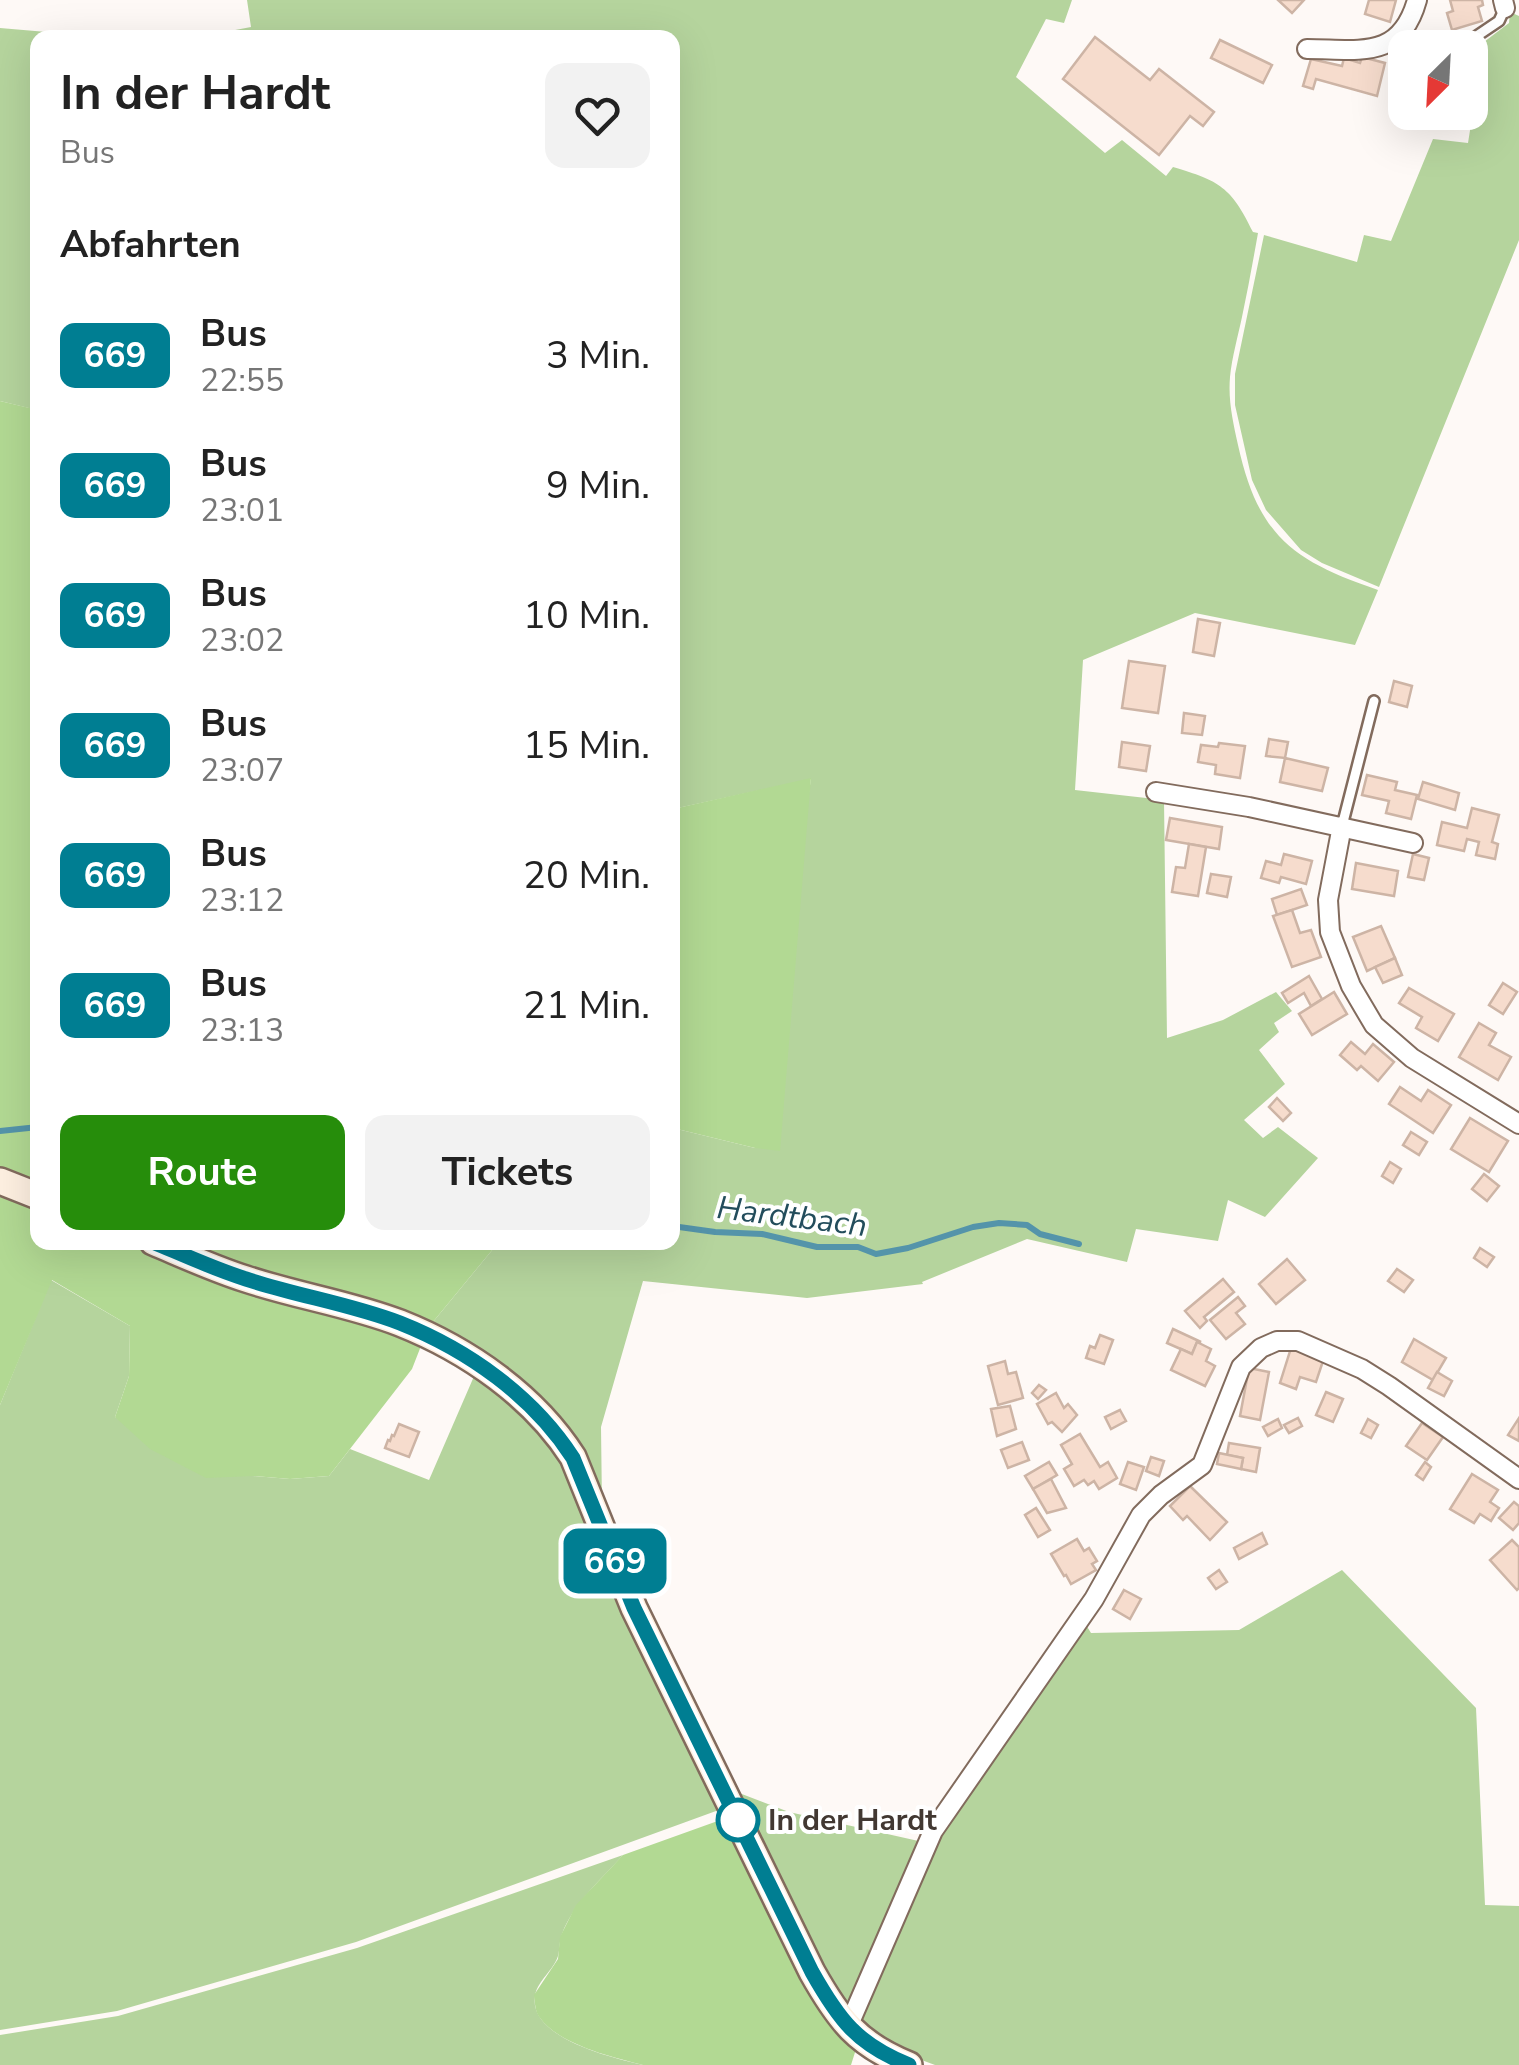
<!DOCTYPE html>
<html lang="de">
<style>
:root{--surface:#fff;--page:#f2f2f2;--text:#222;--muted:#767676;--accent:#268d0b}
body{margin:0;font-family:"Nunito Sans",sans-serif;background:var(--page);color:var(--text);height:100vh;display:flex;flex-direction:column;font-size:38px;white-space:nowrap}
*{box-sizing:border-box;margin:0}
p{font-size:32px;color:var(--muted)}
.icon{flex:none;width:55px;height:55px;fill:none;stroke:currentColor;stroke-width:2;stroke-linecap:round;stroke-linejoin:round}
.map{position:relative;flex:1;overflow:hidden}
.details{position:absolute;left:30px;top:30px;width:650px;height:1220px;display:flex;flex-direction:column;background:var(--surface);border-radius:20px;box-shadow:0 10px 40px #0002}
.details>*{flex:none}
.badge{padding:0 20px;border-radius:15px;font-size:35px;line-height:65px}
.needle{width:65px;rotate:204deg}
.fabs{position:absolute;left:1388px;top:30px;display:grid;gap:20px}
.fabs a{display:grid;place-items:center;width:100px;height:100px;border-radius:20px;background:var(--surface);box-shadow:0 10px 40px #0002;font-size:50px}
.map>.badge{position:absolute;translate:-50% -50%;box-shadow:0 0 0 5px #fff}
h2{padding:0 30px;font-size:38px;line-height:90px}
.round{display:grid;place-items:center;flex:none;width:105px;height:105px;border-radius:20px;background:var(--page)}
.summary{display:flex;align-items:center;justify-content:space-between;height:170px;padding:0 30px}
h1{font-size:48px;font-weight:700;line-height:75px}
.action{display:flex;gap:20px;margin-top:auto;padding:20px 30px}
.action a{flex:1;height:115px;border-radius:20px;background:var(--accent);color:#fff;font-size:40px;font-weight:700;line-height:115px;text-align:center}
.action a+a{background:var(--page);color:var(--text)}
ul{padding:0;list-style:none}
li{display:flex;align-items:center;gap:30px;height:130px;padding:0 30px}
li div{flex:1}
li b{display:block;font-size:38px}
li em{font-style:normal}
li .badge{min-width:110px;font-weight:700;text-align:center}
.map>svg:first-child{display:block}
.green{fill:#b5d49d}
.forest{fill:#b2d993}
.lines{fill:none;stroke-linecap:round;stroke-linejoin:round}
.stream{stroke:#5494aa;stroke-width:6}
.building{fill:#f6dccd;stroke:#cdb4a5;stroke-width:2.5}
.service-casing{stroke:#826b5d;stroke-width:14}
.minor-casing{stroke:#826b5d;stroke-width:22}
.secondary-casing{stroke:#826b5d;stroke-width:30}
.service{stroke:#fff;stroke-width:9}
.minor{stroke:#fff;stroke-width:18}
.secondary{stroke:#fef0e1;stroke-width:25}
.line-casing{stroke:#fff;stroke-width:22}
.line{stroke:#007e92;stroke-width:15}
.stop-dot{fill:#fff;stroke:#007e92;stroke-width:5}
.labels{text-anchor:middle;stroke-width:8;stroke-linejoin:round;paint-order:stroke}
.stop-label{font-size:30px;font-weight:bold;fill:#423832;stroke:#fff;text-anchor:start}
.water-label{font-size:32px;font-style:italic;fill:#234d5c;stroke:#fff}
</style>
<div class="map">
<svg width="1519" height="2065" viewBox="0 0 1519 2065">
<rect width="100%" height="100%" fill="#fef9f6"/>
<g class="green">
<path d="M 247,0 L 1072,0 L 1064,23 L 1046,19 L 1016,77 L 1105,153 L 1122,140 L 1166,176 L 1173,167 C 1220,181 1231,187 1253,232 L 1258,233 C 1253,261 1248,289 1242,317 C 1238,336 1232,357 1230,377 C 1228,401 1233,422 1238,445 C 1258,536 1293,561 1378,590 L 1355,645 L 1195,613 L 1083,660 L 1075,790 L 1164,800 L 1167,1038 L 1223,1020 L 1276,992 L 1292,1011 L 1274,1023 L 1279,1032 L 1259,1050 L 1285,1084 L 1244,1120 L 1263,1138 L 1278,1127 L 1318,1158 L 1265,1217 L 1228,1200 L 1218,1241 L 1136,1229 L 1127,1262 L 1027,1239 L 922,1282 L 923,1284 L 807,1298 L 643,1281 L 601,1427 L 602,1506 L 578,1451 L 428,1328 L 498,1243 L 672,1242 L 673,1128 L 755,1148 L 811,779 L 673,809 L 672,38 L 193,38 L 251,27 Z"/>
<polygon points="1510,12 1519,16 1519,240 1379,587 1322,563 1301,550 1266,510 1252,480 1235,405 1235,374 1264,235 1357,262 1364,235 1391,241 1433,139 1468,143 1484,42 1509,23"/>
<polygon points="0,28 105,37 38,38 37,410 0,401"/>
<polygon points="51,1280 130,1326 129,1376 115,1417 253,1476 290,1479 329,1476 350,1449 429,1480 475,1374 504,1396 552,1441 727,1807 356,1942 117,2011 0,2030 0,1405"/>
<polygon points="1342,1570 1476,1708 1485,1905 1519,1906 1519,2065 935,2065 892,2049 855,2026 921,1862 1083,1620 1091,1633 1239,1630"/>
<polygon points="734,1791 789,1812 923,1842 848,2016 816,1966"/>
<path d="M 623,1855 C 601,1880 574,1902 562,1934 C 559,1941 560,1949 558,1956 C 554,1970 537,1981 535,1996 C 528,2038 613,2058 643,2065 L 0,2065 L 0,2035 L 118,2016 L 357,1948 Z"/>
</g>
<g class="forest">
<polygon points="0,401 38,410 38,1242 498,1243 428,1328 412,1369 329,1476 290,1479 253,1476 206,1478 150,1449 115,1417 129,1376 130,1326 52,1280 0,1405"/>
<polygon points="811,778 780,1151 755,1148 673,1128 673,809"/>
<path d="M 726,1818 L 826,2021 L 857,2046 L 851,2065 L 643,2065 C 612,2057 560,2045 540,2018 C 535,2012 535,2003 534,1995 L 558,1959 L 560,1937 L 576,1905 L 623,1855 Z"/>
</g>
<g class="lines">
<g class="stream">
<polyline points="0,1131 38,1127"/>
<polyline points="672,1226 715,1232 762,1234 817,1247 858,1247 876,1254 908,1248 973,1227 999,1223 1027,1225 1040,1234 1079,1244"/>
</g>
</g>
<g class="building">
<polygon points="1278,0 1304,0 1292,13"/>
<polygon points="1369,0 1396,0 1390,22 1365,14"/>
<polygon points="1450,0 1482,0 1483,5 1478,7 1482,21 1452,30 1447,13 1453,11"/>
<polygon points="1095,37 1150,80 1159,69 1214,112 1203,126 1190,116 1159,155 1063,79"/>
<polygon points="1220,40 1272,65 1263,83 1211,58"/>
<polygon points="1470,55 1478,56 1476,72 1470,71"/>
<polygon points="1362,57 1385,63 1377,96 1316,79 1313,89 1303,86 1311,59 1342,66 1344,58 1360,63"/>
<polygon points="1403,64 1405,64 1405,85 1398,83"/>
<polygon points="1198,619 1220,623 1214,656 1193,652"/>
<polygon points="1129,661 1165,666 1158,713 1122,708"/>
<polygon points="1394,681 1412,686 1407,707 1389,702"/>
<polygon points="1184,713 1205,716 1202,735 1182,733"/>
<polygon points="1269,739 1288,742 1285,758 1266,756"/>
<polygon points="1122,742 1150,746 1146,771 1119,767"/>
<polygon points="1219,743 1245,746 1240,778 1215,774 1216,765 1198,762 1201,745 1218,747"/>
<polygon points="1285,758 1328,768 1322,791 1280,782"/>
<polygon points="1367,775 1397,782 1395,790 1417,795 1411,819 1386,813 1389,801 1362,795"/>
<polygon points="1423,782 1459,793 1455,810 1418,799"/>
<polygon points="1472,808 1499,815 1492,842 1498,844 1495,859 1476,855 1479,842 1467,839 1464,851 1437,845 1442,822 1467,828"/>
<polygon points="1170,818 1222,827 1219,849 1166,840"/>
<polygon points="1189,844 1206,847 1198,896 1172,892 1176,867 1185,868"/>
<polygon points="1284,854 1312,861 1306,884 1281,877 1279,883 1261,878 1266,861 1281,865"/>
<polygon points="1413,854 1429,858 1424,880 1408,877"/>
<polygon points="1356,863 1398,871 1394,896 1352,889"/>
<polygon points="1211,874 1231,877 1227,897 1207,893"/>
<polygon points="1301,889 1307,905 1277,915 1272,899"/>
<polygon points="1292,910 1300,933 1311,930 1321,957 1292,967 1273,916"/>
<polygon points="1381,926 1395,958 1367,971 1353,937"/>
<polygon points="1395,958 1402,975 1383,983 1375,967"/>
<polygon points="1309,976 1322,999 1311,1006 1304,993 1288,1003 1282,993"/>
<polygon points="1503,983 1517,992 1503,1014 1489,1005"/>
<polygon points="1409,988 1454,1014 1438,1041 1416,1028 1422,1017 1399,1003"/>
<polygon points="1334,992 1347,1014 1312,1035 1299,1014"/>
<polygon points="1479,1023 1496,1033 1489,1045 1511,1057 1498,1080 1459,1057"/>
<polygon points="1351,1042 1365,1054 1373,1044 1394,1062 1378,1081 1361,1066 1357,1070 1340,1055"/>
<polygon points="1400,1087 1421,1101 1428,1090 1451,1105 1433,1133 1389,1104"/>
<polygon points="1277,1098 1291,1113 1283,1121 1269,1107"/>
<polygon points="1470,1118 1508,1141 1489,1172 1451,1149"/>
<polygon points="1411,1132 1427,1142 1419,1155 1403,1145"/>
<polygon points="1390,1162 1401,1169 1393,1183 1382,1176"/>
<polygon points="1484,1174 1499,1186 1487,1201 1472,1189"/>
<polygon points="1480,1248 1494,1257 1487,1267 1474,1258"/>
<polygon points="1287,1259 1305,1280 1276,1304 1259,1284"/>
<polygon points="1397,1269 1413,1280 1404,1292 1388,1281"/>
<polygon points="1223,1279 1234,1292 1204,1317 1207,1321 1200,1328 1185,1311"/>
<polygon points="1238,1297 1245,1306 1236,1313 1245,1324 1226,1339 1210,1320"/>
<polygon points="1173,1329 1201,1342 1197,1342 1192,1354 1167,1343"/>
<polygon points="1100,1335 1113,1340 1104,1364 1086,1358 1090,1346 1095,1348"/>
<polygon points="1414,1339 1446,1358 1433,1380 1402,1362"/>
<polygon points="1197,1342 1211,1349 1206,1361 1215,1366 1205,1386 1171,1370 1181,1349 1192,1354"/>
<polygon points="1291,1348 1324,1358 1316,1382 1300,1377 1296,1389 1280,1383"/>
<polygon points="1005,1361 1008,1374 1016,1372 1023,1398 998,1405 988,1366"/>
<polygon points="1249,1368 1269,1372 1260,1420 1240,1416"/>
<polygon points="1437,1372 1452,1381 1444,1396 1428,1388"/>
<polygon points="1039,1385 1046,1390 1038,1399 1032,1393"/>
<polygon points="1326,1392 1343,1399 1333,1422 1316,1415"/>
<polygon points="1056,1393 1064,1408 1068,1404 1077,1415 1062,1432 1052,1422 1048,1424 1037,1404"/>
<polygon points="1010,1406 1016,1429 997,1436 991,1409"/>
<polygon points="1120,1410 1126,1421 1111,1429 1105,1417"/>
<polygon points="1298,1418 1302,1426 1289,1433 1284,1425"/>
<polygon points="1519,1418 1519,1441 1508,1435"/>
<polygon points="1278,1419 1282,1428 1268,1436 1263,1427"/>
<polygon points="1368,1419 1378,1425 1371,1438 1361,1433"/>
<polygon points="1422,1423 1443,1437 1427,1460 1406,1446"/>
<polygon points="399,1424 419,1432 409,1457 385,1448 388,1440 390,1441 392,1435 394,1436"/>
<polygon points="1080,1434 1100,1467 1108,1462 1117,1478 1099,1489 1094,1481 1088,1485 1084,1480 1074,1486 1064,1469 1072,1464 1061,1445"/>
<polygon points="1022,1442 1029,1460 1008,1468 1001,1450"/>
<polygon points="1229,1443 1260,1448 1256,1472 1241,1469 1243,1458 1227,1455"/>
<polygon points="1219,1453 1243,1458 1241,1469 1217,1464"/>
<polygon points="1151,1457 1164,1461 1159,1476 1146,1471"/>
<polygon points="1049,1462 1057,1475 1033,1489 1025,1476"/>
<polygon points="1128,1462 1144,1467 1136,1490 1120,1484"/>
<polygon points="1425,1462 1431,1467 1423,1480 1416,1475"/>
<polygon points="1472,1474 1498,1490 1490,1502 1499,1508 1491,1521 1480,1514 1474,1523 1450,1509"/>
<polygon points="1051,1479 1066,1508 1047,1513 1033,1489"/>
<polygon points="1190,1486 1227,1522 1210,1540 1187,1516 1183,1520 1170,1506"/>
<polygon points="1514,1502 1519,1506 1519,1523 1513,1530 1499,1518"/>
<polygon points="1036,1508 1050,1530 1038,1537 1025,1515"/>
<polygon points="1262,1533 1267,1544 1239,1559 1234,1548"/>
<polygon points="1077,1539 1084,1551 1089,1548 1097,1561 1092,1564 1096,1570 1071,1584 1066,1575 1064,1576 1051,1554"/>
<polygon points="1512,1540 1519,1547 1519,1588 1517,1590 1490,1560"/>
<polygon points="1219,1570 1227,1582 1216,1589 1208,1578"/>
<polygon points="1124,1590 1141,1599 1130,1619 1113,1609"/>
</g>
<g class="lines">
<defs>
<g id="service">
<polyline points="1459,48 1499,21 1505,8"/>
<polyline points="1342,826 1374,701"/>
</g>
<g id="minor">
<polyline points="1503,0 1505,8"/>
<path d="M 1307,49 C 1359,49 1400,61 1417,0"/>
<polyline points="1156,792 1249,807 1413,843"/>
<polyline points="1342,826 1328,900 1330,932 1351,986 1374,1025 1412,1058 1519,1124"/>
<polyline points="848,2027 933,1831 1094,1599 1141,1515 1161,1495 1202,1465 1241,1367 1261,1348 1277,1341 1298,1341 1362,1369 1389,1386 1519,1479"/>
</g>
<g id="secondary">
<polyline points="0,1181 38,1196"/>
<path d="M 153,1242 C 184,1255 214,1269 246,1279 C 297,1296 351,1304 400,1323 C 468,1350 534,1396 573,1457 L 634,1608 L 812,1972 C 839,2020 857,2044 909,2065"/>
</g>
</defs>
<use href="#service" class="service-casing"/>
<use href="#minor" class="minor-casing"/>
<use href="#secondary" class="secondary-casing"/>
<use href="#service" class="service"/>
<use href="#minor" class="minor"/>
<use href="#secondary" class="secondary"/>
</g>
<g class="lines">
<defs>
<path id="line" d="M 153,1242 C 184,1255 214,1269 246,1279 C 297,1296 351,1304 400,1323 C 468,1350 533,1396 573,1458 L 634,1608 L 812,1972 C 839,2020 857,2044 909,2065"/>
</defs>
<use href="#line" class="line-casing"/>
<use href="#line" class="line"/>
</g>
<circle class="stop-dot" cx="738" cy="1820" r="20"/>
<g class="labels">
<g class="stop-label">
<text x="768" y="1830">In der Hardt</text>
</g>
<g class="water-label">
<text transform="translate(792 1216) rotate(7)" y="11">Hardtbach</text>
</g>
</g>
</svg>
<div class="fabs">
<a><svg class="needle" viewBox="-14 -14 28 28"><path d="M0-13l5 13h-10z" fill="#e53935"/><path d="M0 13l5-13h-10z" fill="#767676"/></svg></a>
</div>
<b class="badge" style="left:615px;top:1561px;background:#007e92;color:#fff">669</b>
<section class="details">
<div class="summary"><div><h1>In der Hardt</h1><p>Bus</p></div><a class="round"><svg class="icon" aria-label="heart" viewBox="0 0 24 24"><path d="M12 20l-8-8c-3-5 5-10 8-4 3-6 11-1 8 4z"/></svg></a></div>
<h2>Abfahrten</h2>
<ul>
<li><span class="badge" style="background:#007e92;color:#fff">669</span><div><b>Bus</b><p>22:55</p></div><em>3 Min.</em></li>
<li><span class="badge" style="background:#007e92;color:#fff">669</span><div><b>Bus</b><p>23:01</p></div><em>9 Min.</em></li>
<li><span class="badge" style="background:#007e92;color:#fff">669</span><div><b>Bus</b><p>23:02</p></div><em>10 Min.</em></li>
<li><span class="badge" style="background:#007e92;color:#fff">669</span><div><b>Bus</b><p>23:07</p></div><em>15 Min.</em></li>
<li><span class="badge" style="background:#007e92;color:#fff">669</span><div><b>Bus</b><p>23:12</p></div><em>20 Min.</em></li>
<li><span class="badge" style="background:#007e92;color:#fff">669</span><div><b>Bus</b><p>23:13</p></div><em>21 Min.</em></li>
</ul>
<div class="action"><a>Route</a><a>Tickets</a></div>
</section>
</div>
